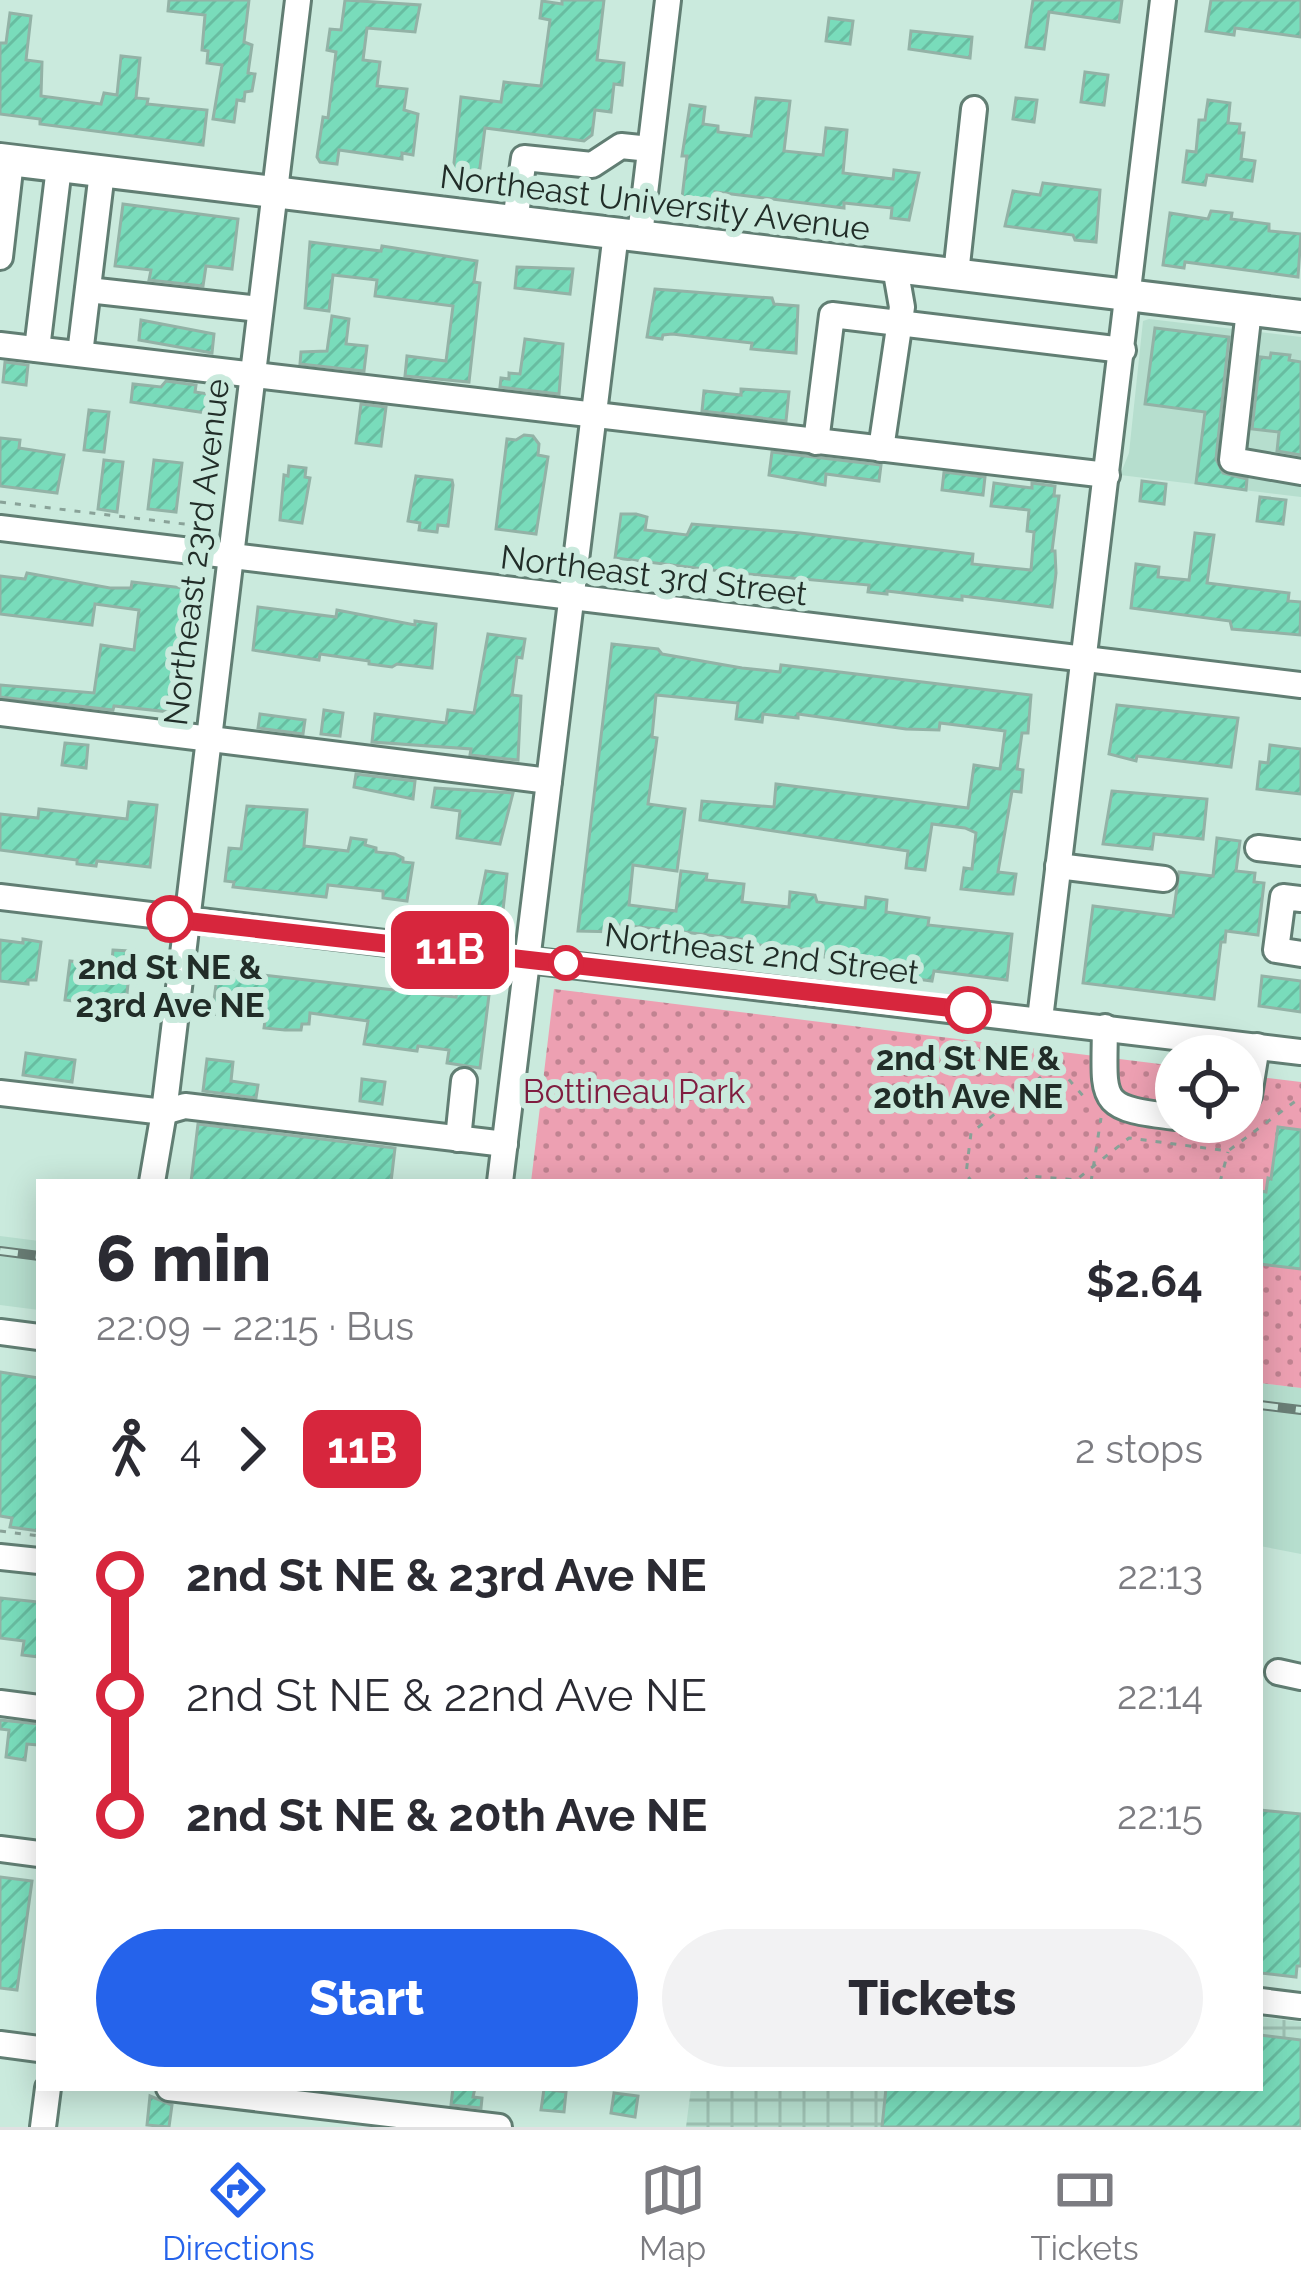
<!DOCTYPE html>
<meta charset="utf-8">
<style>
:root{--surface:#fff;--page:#f2f2f3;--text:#2b2b33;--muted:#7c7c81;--line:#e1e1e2;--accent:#2563eb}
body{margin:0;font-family:Raleway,sans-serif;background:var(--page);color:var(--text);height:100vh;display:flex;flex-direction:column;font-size:45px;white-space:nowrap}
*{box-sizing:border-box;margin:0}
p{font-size:39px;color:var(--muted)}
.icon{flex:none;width:66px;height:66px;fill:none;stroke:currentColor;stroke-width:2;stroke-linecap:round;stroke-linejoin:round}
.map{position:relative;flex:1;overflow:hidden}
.panel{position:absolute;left:36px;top:1179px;width:1227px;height:912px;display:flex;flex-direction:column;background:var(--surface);border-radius:0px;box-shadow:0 6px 30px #0003}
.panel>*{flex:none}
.badge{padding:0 24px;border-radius:18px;font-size:42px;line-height:78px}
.fabs{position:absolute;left:1155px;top:1035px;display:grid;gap:24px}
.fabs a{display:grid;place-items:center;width:108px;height:108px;border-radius:50%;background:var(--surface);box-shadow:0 6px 30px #0003;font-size:60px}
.map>.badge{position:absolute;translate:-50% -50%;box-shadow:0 0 0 6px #fff}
.legs{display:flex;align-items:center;gap:18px;height:132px;padding:0 60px;font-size:39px}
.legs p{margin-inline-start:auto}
.head{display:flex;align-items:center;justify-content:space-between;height:204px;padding:0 60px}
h1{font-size:66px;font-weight:800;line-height:90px}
.cta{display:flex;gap:24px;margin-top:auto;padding:24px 60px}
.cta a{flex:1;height:138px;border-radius:72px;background:var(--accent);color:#fff;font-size:48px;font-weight:800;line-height:138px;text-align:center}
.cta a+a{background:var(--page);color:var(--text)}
ul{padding:0 60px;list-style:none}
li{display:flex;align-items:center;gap:42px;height:120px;font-size:45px}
li i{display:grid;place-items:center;width:18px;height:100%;margin:0 15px;background:currentColor}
li i::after{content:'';width:30px;height:30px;margin:-15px;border:9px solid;border-radius:50%;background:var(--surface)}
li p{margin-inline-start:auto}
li:first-child i{background:linear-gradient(#0000 50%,currentColor 0)}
li:last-child i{background:linear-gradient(currentColor 50%,#0000 0)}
.menu{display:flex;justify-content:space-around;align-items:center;height:168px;border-top:3px solid var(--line);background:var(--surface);font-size:33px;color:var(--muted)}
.menu a{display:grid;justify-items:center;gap:6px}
.menu .current{color:var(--accent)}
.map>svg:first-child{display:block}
.built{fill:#b6dece}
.industrial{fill:url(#industrial-grid)}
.park{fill:url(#park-dots)}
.building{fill:url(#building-hatch);stroke:#93b2a6;stroke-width:3}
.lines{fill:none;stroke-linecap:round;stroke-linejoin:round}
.minor-casing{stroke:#617e73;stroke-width:30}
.major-casing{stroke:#617e73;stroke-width:36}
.path{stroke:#89a298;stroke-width:3;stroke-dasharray:6 9;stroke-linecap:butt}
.minor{stroke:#fff;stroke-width:24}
.major{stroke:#fff;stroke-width:30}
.rail-casing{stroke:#6a7e76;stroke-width:10}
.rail{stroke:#caeadd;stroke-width:6;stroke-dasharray:18;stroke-linecap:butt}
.line-1-casing{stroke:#fff;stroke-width:27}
.line-1{stroke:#d7263d;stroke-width:18}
.stop-1-dot{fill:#fff;stroke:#d7263d;stroke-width:6}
.labels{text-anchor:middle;stroke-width:12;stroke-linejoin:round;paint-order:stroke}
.street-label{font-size:33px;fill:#212d28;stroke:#caeadd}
.stop-label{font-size:33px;font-weight:bold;fill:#212d28;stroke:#caeadd}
.park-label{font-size:33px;fill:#801d40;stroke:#caeadd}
</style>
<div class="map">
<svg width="1301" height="2127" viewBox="0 0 1301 2127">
<defs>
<pattern id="industrial-grid" width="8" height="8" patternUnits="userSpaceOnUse" patternTransform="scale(3)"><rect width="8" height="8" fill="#b6dece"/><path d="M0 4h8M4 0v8" fill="none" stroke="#9cbfb1"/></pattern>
<pattern id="park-dots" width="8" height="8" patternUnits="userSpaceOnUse" patternTransform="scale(3)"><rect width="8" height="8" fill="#eda0b2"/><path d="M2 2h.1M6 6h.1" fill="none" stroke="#c08391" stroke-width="1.8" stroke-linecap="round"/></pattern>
<pattern id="building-hatch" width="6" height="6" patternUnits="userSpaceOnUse" patternTransform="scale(3)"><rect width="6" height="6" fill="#79dcbb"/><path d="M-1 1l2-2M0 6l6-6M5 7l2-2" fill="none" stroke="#68bda1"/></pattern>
</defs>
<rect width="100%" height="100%" fill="#caeadd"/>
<g class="built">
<polygon points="1149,319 1301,337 1301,497 1120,475 1129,453 1143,321"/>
<polygon points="0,1236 39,1241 39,1310 0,1305"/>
<polygon points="1260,1383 1301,1388 1301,1554 1260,1546"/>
</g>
<polygon class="industrial" points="1260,2017 1301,2022 1301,2127 686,2127 691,2088 1260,2088"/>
<polygon class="park" points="554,989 1176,1066 1176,1122 1242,1122 1242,1075 1301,1082 1301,1388 1260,1383 1260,1182 531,1182"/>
<g class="building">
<polygon points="169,0 249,0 244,42 252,45 248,73 255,74 252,91 245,92 244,101 237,100 234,122 213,119 222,65 207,63 208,51 202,50 205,15 168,11"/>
<polygon points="345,0 420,5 415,32 367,28 363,60 380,62 377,86 407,89 404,110 418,114 413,155 402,153 402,159 339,150 337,164 320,162 317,157 323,117 328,118 336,52 327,50 330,29 341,30"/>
<polygon points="562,0 604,0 597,60 624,63 622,85 614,84 611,112 595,110 592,135 584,141 485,128 479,175 453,172 461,97 501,102 504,82 541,86 550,20 540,18 542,1 562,4"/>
<polygon points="1033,0 1122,0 1119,22 1049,12 1044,49 1026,47"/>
<polygon points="1211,0 1301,0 1301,37 1235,28 1234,35 1206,31"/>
<polygon points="10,13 31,16 26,60 42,62 41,96 101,104 104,93 117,95 121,56 140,58 136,98 148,99 147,104 207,110 203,145 40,124 40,119 0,114 0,43 6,43"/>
<polygon points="829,18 853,21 850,44 826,41"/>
<polygon points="911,31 972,37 970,58 909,49"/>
<polygon points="1085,72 1108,75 1104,105 1081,102"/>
<polygon points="756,98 790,101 784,151 823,155 826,128 847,130 843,173 893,179 894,170 919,173 909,220 891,218 892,208 844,203 844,208 715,192 713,208 688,205 682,198 687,156 682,156 690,105 705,107 703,124 718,126 718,132 751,136"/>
<polygon points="1016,98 1037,100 1034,122 1013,119"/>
<polygon points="1208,100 1230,103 1228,123 1240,124 1239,133 1244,133 1241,159 1255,161 1252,181 1207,175 1205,185 1183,182 1187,151 1196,152 1199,120 1205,120"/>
<polygon points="1043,183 1100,190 1096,242 1075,240 1073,235 1005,226 1013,191 1040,195"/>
<polygon points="123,204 238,219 232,269 206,266 203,286 149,280 151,270 115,266"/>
<polygon points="1211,211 1232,213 1231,219 1269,224 1269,231 1301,234 1298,277 1185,262 1184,268 1163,265 1170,213 1208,219"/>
<polygon points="310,242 381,251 382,246 477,261 474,282 480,283 469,382 405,376 407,356 446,361 453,306 375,296 377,280 333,275 329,311 305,308"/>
<polygon points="517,267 573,269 570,294 515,288"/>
<polygon points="655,289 772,298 774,304 798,306 796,353 751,349 752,343 672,334 663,335 662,339 647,337"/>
<polygon points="332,316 349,319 346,344 367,346 364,371 300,364 301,352 327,351"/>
<polygon points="141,320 214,334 212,353 139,340"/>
<polygon points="1155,328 1229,337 1216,459 1223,473 1247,479 1246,490 1196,483 1205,412 1145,404"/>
<polygon points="525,339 563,344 559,394 500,387 501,378 509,379 509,373 520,374"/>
<polygon points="1271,353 1290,355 1289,360 1301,362 1301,455 1277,451 1279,432 1252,429 1260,357 1270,358"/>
<polygon points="5,362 28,365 26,385 3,382"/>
<polygon points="166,381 196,385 195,392 215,395 213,414 131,402 133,384 161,387"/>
<polygon points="741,389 789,392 786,421 702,411 704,391 741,395"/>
<polygon points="361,404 386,407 381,446 356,443"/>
<polygon points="89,410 109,412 104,452 84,450"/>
<polygon points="524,435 533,436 539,444 538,455 548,457 536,534 496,529 507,439 516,440"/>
<polygon points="0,438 20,440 19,448 64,455 57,493 0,486"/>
<polygon points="772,452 881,465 879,481 826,474 825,485 769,475"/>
<polygon points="104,460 123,462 117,512 98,509"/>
<polygon points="154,460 182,463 176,512 148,509"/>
<polygon points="289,466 306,468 305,477 310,478 302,523 280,520 284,475 288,476"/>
<polygon points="944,472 985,477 983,495 942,490"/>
<polygon points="416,476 452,480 453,485 448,526 438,525 437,532 419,530 420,523 408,521"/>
<polygon points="1142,481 1166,484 1164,504 1140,501"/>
<polygon points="994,483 1032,488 1032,483 1055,486 1054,496 1059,496 1052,551 1055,551 1056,573 1052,607 962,596 962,600 887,591 887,594 868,592 869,585 738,573 737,577 721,575 721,571 615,558 621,514 636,514 647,517 645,530 687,535 692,524 800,533 973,554 972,564 1031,570 1034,532 1027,531 1029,510 991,506"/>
<polygon points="1260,497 1286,500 1283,524 1257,521"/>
<polygon points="1195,533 1214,535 1207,583 1289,593 1288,601 1301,602 1300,635 1232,629 1230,621 1131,608 1136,564 1159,567 1158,577 1189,580"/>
<polygon points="27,573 110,588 131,588 132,582 192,589 179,713 114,706 113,710 0,697 0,685 94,693 101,645 134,650 139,610 95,604 92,625 0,614 0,576 25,579"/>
<polygon points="258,607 336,617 337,610 415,625 415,621 436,624 432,668 397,664 392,667 369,664 369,661 320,654 319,660 312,659 253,650"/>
<polygon points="488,634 525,639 522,658 517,657 512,695 521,696 518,760 470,755 471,749 372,742 375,714 446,723 448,710 474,713"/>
<polygon points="612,644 658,649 662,654 742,668 780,672 781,665 1031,695 1028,733 1022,733 1017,769 1023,770 1021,792 1012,791 998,872 1016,874 1013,894 1008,894 961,889 964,868 972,869 976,833 965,828 932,824 925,870 906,868 908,851 700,820 702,801 774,807 776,784 968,808 974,765 1000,769 1005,731 940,723 939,730 906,729 798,714 798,718 763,714 762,722 736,719 738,703 656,695 652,737 657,738 648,804 685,809 677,871 633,865 629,905 676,911 681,871 707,874 706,880 744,884 742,902 789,907 790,892 815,895 817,902 865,908 866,897 887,900 886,912 929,918 928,925 1012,934 1007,980 934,971 932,981 901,977 902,964 823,957 824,951 748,944 748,940 692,933 620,925 619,932 578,931"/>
<polygon points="1117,705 1238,718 1231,767 1137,756 1136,761 1109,754"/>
<polygon points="324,710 343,713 340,736 321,734"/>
<polygon points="260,714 305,720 303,734 258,728"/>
<polygon points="65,743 88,745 86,768 62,765"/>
<polygon points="1270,745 1301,749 1301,794 1257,789 1260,762 1268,763"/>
<polygon points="356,774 415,781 413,799 354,787"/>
<polygon points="435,788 513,793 500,844 457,838 460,811 432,807"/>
<polygon points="1112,791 1207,799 1203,839 1154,834 1152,849 1103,844"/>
<polygon points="129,802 157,805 150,867 97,861 96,866 77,864 77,860 0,850 0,814 38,818 39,809 127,819"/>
<polygon points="247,806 307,810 304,846 348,851 351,838 366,840 365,845 376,848 376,852 395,854 403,858 403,862 413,863 407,901 383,898 383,891 328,885 326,897 233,887 234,882 225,881 229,848 241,849"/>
<polygon points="1217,838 1240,841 1236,871 1255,873 1254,882 1264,883 1258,935 1226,931 1225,942 1221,942 1214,999 1083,983 1093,906 1173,916 1179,872 1213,876"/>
<polygon points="486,871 507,874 501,928 475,925"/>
<polygon points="23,939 41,942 36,980 28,980 28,984 0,981 0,940 23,943"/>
<polygon points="113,950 129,951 127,963 130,964 127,994 120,995 118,1017 102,1015 104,1005 65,1000 70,961 79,962 80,958 112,961"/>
<polygon points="218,970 456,997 457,991 489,995 480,1068 447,1063 449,1050 418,1046 417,1051 364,1044 368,1021 310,1013 309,1024 302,1024 301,1030 285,1030 264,1028 265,1021 212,1014"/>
<polygon points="1262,976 1301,981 1301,1012 1259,1006"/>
<polygon points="26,1053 75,1060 72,1082 23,1075"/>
<polygon points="207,1059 233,1062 231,1081 258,1085 256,1098 203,1091"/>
<polygon points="362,1079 385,1082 382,1104 360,1101"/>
<polygon points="198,1124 395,1148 391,1182 191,1182"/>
<polygon points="1278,1127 1301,1130 1301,1269 1260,1264 1260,1191 1266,1192 1268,1178 1271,1179"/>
<polygon points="0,1372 39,1378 39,1531 10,1527 12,1518 0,1516"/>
<polygon points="0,1598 39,1602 39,1657 22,1655 24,1641 0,1638"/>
<polygon points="0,1720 39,1724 39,1745 27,1744 25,1760 6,1757 9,1730 0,1729"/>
<polygon points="1260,1810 1301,1814 1301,1966 1297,1966 1296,1977 1260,1973"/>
<polygon points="0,1877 32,1881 17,1990 0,1988"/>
<polygon points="1260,2035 1301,2040 1301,2127 882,2127 886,2088 1260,2088"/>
<polygon points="453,2088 475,2088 473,2097 482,2098 481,2108 451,2105"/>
<polygon points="544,2089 566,2092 564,2112 541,2110"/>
<polygon points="614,2093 638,2096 635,2117 611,2113"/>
<polygon points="150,2096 172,2105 169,2127 147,2125"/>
</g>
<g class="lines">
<defs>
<g id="minor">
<polyline points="515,221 524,158 592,165 621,146 650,149"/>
<polyline points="640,235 668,0"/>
<polyline points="0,257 11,161"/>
<polyline points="956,274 974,109"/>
<polyline points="88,290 259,309"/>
<polyline points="1249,310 1232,460 1301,472"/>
<polyline points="0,345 1107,475"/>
<polyline points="37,349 59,167"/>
<polyline points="80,354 102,172"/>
<polyline points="816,442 832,315 1123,350"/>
<polyline points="881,449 902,307 895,267"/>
<polyline points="0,528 1301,685"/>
<polyline points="0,713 549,781"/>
<polyline points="1258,848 1301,853"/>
<polyline points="1058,866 1164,879"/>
<polyline points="0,897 1301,1052"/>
<polyline points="1301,899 1283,897 1276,950 1301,954"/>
<polyline points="1040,1019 1163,0"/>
<path d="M 1105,1027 C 1104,1103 1097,1108 1176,1117"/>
<polyline points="0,1093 164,1112 185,1106 505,1144"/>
<polyline points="1242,1108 1249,1095 1257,1046"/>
<polyline points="1214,1122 1227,1122"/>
<polyline points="458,1139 464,1081"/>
<polyline points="152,1182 164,1112 298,0"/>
<polyline points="500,1182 616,233"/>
<polyline points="0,1332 39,1337"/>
<polyline points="0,1557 39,1561"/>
<polyline points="1278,1672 1301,1677"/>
<polyline points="0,1703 39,1708"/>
<polyline points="0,1849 39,1854"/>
<polyline points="1260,2001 1301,2006"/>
<polyline points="0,2044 39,2049"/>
<polyline points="169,2088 499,2127"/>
<polyline points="43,2127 48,2088"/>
</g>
<polyline id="major" points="0,159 1301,316"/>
</defs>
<use href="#minor" class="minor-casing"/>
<use href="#major" class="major-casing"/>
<g class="path">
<polyline points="0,502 209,527"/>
<polyline points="1059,1068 1084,1097"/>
<polyline points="972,1182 966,1174 971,1133 1056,1065 1057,1051"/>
<polyline points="1023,1182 1029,1176 1076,1180 1129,1138 1228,1151 1301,1097"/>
<polyline points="1091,1182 1101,1118"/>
<polyline points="1220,1182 1228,1152"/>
<polyline points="0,1531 39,1536"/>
</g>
<use href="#minor" class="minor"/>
<use href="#major" class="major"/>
<defs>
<g id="rail">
<polyline points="0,1251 39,1256"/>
<polyline points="1260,1405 1301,1410"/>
</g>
</defs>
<use href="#rail" class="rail-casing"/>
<use href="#rail" class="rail"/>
</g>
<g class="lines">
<defs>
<polyline id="line-1" points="170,919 968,1010"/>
</defs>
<use href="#line-1" class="line-1-casing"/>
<use href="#line-1" class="line-1"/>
</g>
<g class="stop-1-dot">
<circle cx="170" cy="919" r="21"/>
<circle cx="566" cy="963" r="15"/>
<circle cx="968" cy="1010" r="21"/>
</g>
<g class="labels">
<g class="street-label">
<text transform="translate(655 202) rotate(7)" y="12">Northeast University Avenue</text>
<text transform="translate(196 552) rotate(-83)" y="12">Northeast 23rd Avenue</text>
<text transform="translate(654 575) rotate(7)" y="12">Northeast 3rd Street</text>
<text transform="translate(762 953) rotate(7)" y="12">Northeast 2nd Street</text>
</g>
<g class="stop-label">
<text x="170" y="979">2nd St NE &amp;<tspan x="170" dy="38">23rd Ave NE</tspan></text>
<text x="968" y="1070">2nd St NE &amp;<tspan x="968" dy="38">20th Ave NE</tspan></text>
</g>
<g class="park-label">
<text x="634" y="1103">Bottineau Park</text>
</g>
</g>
</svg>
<div class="fabs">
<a><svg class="icon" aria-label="locate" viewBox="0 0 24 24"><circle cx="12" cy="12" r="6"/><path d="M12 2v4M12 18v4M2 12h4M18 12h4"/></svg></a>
</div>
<b class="badge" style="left:450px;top:950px;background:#d7263d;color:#fff">11B</b>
<section class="panel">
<div class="head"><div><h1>6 min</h1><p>22:09 – 22:15 · Bus</p></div><b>$2.64</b></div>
<div class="legs"><svg class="icon" aria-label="walk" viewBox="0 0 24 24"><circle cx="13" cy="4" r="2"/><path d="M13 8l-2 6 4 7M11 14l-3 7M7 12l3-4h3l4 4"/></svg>4<svg class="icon" aria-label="forward" viewBox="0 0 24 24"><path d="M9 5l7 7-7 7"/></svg><b class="badge" style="background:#d7263d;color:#fff">11B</b><p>2 stops</p></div>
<ul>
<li><i style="color:#d7263d"></i><b>2nd St NE &amp; 23rd Ave NE</b><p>22:13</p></li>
<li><i style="color:#d7263d"></i><span>2nd St NE &amp; 22nd Ave NE</span><p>22:14</p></li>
<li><i style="color:#d7263d"></i><b>2nd St NE &amp; 20th Ave NE</b><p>22:15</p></li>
</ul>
<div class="cta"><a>Start</a><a>Tickets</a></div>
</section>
</div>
<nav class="menu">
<a class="current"><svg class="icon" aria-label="directions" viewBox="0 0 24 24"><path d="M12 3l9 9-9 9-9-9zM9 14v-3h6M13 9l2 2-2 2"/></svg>Directions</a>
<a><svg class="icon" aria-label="map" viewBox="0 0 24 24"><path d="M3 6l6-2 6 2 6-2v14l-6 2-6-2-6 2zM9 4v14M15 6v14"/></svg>Map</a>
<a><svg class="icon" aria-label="tickets" viewBox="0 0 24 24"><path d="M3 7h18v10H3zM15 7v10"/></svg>Tickets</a>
</nav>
